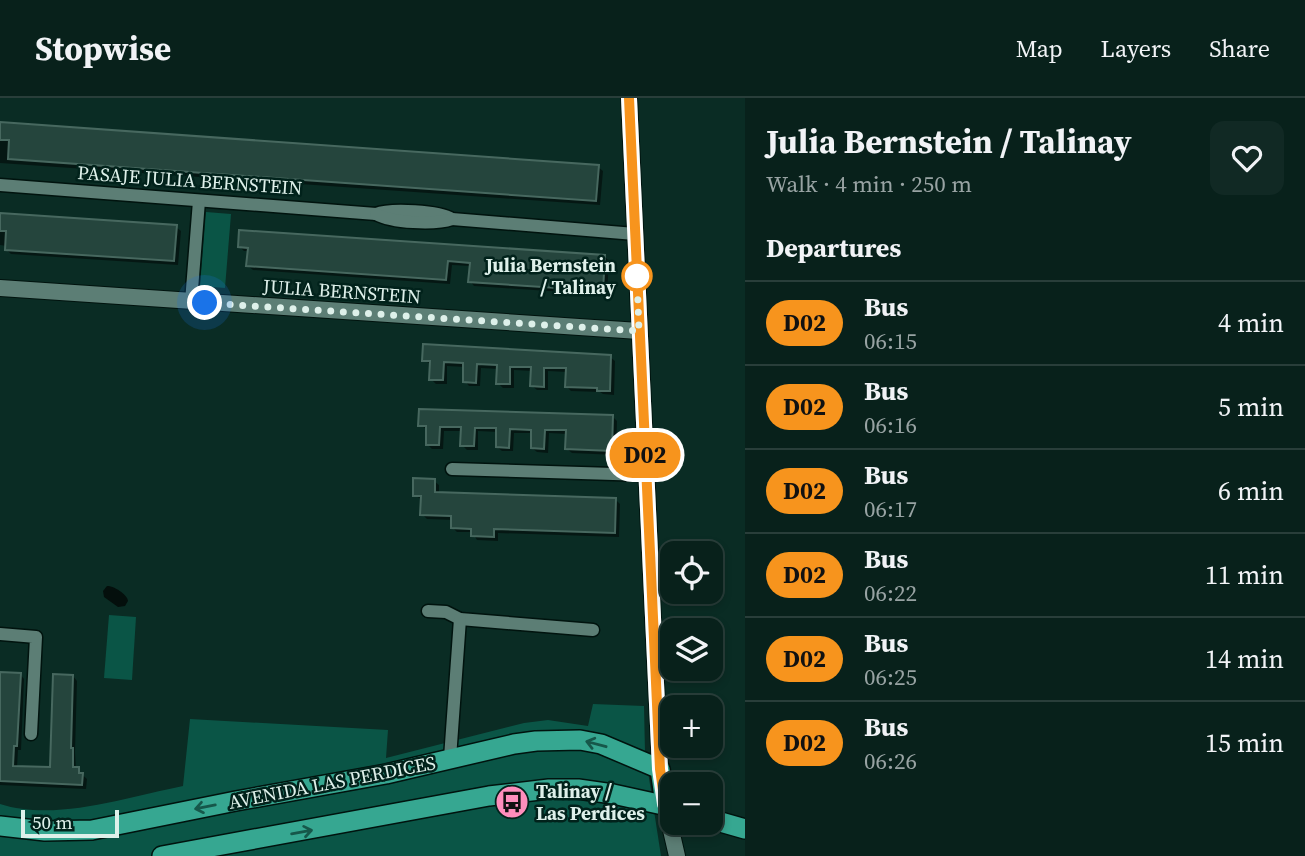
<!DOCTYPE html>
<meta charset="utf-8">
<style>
:root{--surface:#08211b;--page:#112924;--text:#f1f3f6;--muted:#98a3a3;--line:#293e3a}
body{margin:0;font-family:"Source Serif 4",serif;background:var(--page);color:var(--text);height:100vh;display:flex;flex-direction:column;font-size:26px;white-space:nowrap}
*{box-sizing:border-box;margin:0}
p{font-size:23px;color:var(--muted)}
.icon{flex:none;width:38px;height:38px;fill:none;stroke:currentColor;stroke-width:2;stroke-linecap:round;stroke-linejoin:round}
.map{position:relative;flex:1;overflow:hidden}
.panel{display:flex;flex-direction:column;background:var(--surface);width:560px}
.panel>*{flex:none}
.badge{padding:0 14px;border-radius:23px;font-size:24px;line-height:46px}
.fabs{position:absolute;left:660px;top:443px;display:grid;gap:14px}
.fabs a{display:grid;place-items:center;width:63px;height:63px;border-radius:14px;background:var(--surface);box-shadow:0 4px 10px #0003,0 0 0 2px var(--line);font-size:35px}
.scale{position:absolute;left:21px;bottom:18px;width:98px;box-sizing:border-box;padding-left:7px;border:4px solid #def0ea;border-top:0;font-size:19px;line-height:24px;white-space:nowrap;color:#def0ea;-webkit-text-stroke:5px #01221b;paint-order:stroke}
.you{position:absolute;width:35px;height:35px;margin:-18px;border:5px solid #fff;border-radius:50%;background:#1a73e8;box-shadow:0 0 0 10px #1a73e833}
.map>.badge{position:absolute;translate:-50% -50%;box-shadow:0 0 0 4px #fff}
h2{padding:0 21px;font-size:26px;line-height:63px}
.round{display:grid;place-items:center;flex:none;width:74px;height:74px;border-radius:14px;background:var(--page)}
.summary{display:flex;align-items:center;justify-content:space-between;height:119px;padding:0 21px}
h1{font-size:33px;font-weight:700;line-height:52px}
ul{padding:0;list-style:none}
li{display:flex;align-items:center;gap:21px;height:84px;padding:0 21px;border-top:2px solid var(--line)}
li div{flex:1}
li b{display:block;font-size:26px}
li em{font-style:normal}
li .badge{min-width:77px;font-weight:700;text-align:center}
header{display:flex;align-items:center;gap:42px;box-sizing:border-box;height:98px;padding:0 35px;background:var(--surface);border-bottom:2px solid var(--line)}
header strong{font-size:33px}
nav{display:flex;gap:38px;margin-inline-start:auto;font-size:24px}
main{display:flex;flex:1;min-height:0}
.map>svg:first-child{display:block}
.green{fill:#0a5546}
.water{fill:#040f0c}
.shadow{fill:#0007}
.building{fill:#25453d;stroke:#47685f;stroke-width:2}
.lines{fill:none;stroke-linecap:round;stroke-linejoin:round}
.minor-casing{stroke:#00130e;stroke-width:15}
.tertiary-casing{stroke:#00130e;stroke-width:18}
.primary-casing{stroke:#00130e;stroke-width:22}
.minor{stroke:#5c7e75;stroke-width:12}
.tertiary{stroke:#5c7e75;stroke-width:16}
.primary{stroke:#36a791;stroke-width:19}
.oneway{stroke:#16574a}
.line-casing{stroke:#fff;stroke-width:16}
.line{stroke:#f7941d;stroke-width:10}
.walk{stroke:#def0ea;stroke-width:7;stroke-dasharray:0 12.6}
.stop-dot{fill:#fff;stroke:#f7941d;stroke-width:3.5}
.labels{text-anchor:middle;stroke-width:5;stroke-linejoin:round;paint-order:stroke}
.street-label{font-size:19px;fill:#def0ea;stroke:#01221b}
.stop-label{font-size:19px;font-weight:bold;fill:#def0ea;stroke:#01221b;text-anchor:end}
.poi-label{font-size:19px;font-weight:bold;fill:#def0ea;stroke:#01221b;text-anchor:start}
</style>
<header>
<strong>Stopwise</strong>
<nav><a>Map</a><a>Layers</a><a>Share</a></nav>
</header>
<main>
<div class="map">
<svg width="745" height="758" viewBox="0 0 745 758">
<rect width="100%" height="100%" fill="#0a2c24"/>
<g class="green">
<polygon points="206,114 231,116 225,190 200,188"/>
<polygon points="109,517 136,519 132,582 104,580"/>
<path d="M 593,606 L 644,608 L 645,654 L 661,758 L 0,758 L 0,706 C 56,724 127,699 183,688 L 190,621 L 388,632 L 386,660 L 524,625 L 548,622 L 588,628 Z"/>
</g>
<path class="water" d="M 107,488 C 114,488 127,496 128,503 L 125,508 L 118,509 L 104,499 L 103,493 Z"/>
<g class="shadow">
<polygon points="0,27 598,69 603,73 600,107 0,65"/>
<polygon points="0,117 176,129 181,133 178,167 11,156 6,151 7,148 0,147"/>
<polygon points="239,148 605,159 609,163 607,197 474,188 470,183 471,168 452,167 450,186 253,172 248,168 249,153 244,153"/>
<polygon points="610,259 615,263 614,297 603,296 600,294 571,293 567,289 567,274 548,273 548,292 537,292 532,288 533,273 514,272 514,290 503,290 498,285 499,271 481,270 480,288 469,288 465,283 465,269 447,268 447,286 436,286 431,281 432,267 424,262"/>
<polygon points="612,318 617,323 616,357 572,355 567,351 567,336 549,335 548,355 537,354 532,350 533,335 514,335 513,353 502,353 497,349 498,334 478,333 478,352 467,352 462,347 463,333 444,333 443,351 432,351 427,346 428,332 420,327"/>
<polygon points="434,383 439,387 439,395 615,401 620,406 619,439 498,435 498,443 477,442 472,434 457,434 452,429 453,422 427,421 422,416 422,402 415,397"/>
<polygon points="20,576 24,581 21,652 18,652 17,670 51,671 73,578 77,583 75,654 76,671 87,681 86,691 0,687 0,596"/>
</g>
<g class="building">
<polygon points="0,24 599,67 596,103 8,61 9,42 0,42"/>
<polygon points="0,115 177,127 174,163 5,152 6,133 0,133"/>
<polygon points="239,132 605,157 603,193 468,184 470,165 448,163 446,182 246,168 248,150 238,149"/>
<polygon points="423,246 611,257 610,293 597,293 597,290 565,289 566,270 544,270 544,289 530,288 531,269 510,269 510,286 496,286 497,267 477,266 476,285 463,284 463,265 444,264 443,282 429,282 430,263 422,263"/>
<polygon points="419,311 613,317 612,353 565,351 566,332 545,332 544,351 531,350 531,332 510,331 509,350 496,349 496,330 475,330 474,348 460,348 461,329 440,329 439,347 426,347 426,328 418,328"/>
<polygon points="413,380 435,381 435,394 616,400 615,435 494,431 494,439 471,438 471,431 451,430 451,418 420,417 421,398 413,398"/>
<polygon points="0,574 21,575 17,648 14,648 13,668 50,669 53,576 73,577 71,650 73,650 73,669 79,669 79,675 83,675 82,687 0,683"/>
</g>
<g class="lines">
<defs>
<g id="minor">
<path d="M 0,87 L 376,116 C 391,110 439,113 452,121 L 635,136"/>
<path d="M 376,116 C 392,125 435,127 452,121"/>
<polyline points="191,204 199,103"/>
<polyline points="452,371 646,377"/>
<polyline points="428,513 446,514 460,521 593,532"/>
<polyline points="0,536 36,539 31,636"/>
<polyline points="450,660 460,521"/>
</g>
<g id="tertiary">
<polyline points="629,0 660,671"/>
<polyline points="0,190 639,233"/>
<polyline points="665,706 677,758"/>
</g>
<g id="primary">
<polyline points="710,721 745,731"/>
<polyline points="0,728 45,733 92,732 236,703 386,676 514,646 536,643 580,642 601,646 660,671 665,706"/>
<polyline points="162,758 489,698 549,691 578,691 613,696 672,709"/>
</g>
</defs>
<use href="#minor" class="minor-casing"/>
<use href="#tertiary" class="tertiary-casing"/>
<use href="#primary" class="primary-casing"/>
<use href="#minor" class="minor"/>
<use href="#tertiary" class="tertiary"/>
<use href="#primary" class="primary"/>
</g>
<defs><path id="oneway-shaft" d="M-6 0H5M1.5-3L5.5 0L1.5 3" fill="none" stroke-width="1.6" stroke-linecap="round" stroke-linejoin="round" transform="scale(1.75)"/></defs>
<g class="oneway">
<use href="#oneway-shaft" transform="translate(596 646) rotate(-165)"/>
<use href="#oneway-shaft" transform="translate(205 709) rotate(169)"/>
<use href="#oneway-shaft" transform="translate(302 734) rotate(-10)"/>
</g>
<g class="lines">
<defs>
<polyline id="line" points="629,0 660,671 665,706 672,709"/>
</defs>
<use href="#line" class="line-casing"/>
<use href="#line" class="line"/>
<polyline class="walk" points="205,205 639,233 637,178"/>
</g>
<defs>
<symbol id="bus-disc" viewBox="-11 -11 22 22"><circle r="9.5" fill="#fe8ebc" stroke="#01221b"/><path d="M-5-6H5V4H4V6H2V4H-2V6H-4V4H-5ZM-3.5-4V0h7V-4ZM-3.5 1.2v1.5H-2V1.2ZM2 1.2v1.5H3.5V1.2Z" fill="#111"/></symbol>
</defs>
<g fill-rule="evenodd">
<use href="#bus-disc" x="493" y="685" width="38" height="38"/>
</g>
<circle class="stop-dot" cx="637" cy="178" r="14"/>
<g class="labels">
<g class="street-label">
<text transform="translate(190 82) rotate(4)" y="7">PASAJE JULIA BERNSTEIN</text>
<text transform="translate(342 193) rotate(4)" y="7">JULIA BERNSTEIN</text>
<text transform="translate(332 684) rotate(-11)" y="7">AVENIDA LAS PERDICES</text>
</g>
<g class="stop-label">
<text x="616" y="174">Julia Bernstein<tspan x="616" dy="22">/ Talinay</tspan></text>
</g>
<g class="poi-label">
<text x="536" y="700">Talinay /<tspan x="536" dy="22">Las Perdices</tspan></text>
</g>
</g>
</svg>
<div class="fabs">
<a><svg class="icon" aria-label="locate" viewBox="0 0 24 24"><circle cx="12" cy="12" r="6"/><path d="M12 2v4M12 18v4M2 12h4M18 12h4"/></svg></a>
<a><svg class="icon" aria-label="layers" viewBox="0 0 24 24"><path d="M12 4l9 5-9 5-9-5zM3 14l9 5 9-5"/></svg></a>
<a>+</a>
<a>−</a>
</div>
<div class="scale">50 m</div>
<div class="you" style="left:205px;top:205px"></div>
<b class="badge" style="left:645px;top:357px;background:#f7941d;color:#111">D02</b>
</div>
<section class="panel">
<div class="summary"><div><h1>Julia Bernstein / Talinay</h1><p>Walk · 4 min · 250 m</p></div><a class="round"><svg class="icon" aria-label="heart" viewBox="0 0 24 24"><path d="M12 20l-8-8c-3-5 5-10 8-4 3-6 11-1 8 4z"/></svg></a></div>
<h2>Departures</h2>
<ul>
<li><span class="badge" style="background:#f7941d;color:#111">D02</span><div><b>Bus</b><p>06:15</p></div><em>4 min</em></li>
<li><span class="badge" style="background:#f7941d;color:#111">D02</span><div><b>Bus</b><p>06:16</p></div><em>5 min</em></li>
<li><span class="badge" style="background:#f7941d;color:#111">D02</span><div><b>Bus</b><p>06:17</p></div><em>6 min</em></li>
<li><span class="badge" style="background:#f7941d;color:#111">D02</span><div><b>Bus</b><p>06:22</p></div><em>11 min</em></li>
<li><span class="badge" style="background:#f7941d;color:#111">D02</span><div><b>Bus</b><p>06:25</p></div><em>14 min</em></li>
<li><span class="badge" style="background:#f7941d;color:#111">D02</span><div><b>Bus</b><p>06:26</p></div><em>15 min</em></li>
</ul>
</section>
</main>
